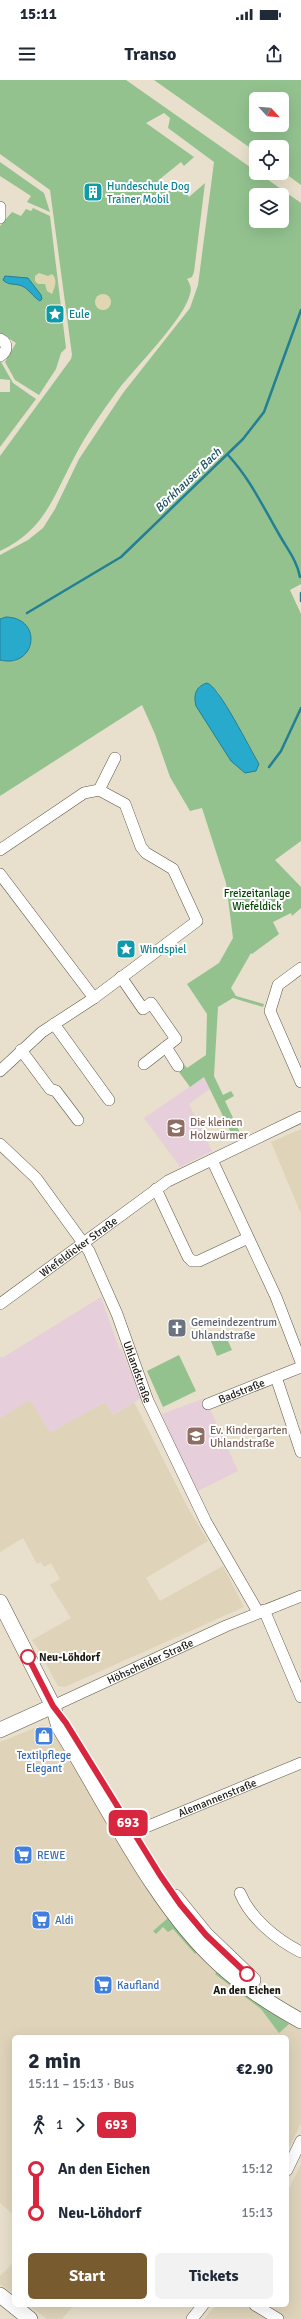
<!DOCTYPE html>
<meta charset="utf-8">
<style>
:root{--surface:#fff;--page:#f2f2f3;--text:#1f2937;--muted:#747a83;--accent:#785c2f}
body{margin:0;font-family:Signika,sans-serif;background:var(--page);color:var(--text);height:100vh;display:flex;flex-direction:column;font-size:15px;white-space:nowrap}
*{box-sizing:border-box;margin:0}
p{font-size:13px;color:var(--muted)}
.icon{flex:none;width:22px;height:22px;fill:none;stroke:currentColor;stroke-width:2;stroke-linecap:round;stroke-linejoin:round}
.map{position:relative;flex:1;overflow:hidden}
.details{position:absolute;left:12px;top:1955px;width:277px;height:272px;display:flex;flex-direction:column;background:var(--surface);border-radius:6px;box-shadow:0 4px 16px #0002}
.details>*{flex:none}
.badge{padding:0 8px;border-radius:6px;font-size:14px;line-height:26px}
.needle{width:26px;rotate:116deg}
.buttons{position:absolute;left:249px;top:12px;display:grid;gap:8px}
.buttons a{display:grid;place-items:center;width:40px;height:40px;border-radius:6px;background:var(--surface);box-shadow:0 4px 16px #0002;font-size:20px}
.map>.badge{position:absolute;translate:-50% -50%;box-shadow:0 0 0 2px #fff}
.legs{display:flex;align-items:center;gap:6px;height:44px;padding:0 16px;font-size:13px}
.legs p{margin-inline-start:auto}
.headline{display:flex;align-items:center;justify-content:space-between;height:68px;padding:0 16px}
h1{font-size:22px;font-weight:700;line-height:30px}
.button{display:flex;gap:8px;margin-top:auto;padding:8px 16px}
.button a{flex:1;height:46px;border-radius:6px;background:var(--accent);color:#fff;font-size:16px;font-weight:700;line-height:46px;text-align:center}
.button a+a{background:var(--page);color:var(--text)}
ul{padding:0 16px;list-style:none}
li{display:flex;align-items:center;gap:14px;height:44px;font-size:15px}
li i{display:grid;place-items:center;width:6px;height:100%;margin:0 5px;background:currentColor}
li i::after{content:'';width:10px;height:10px;margin:-5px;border:3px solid;border-radius:50%;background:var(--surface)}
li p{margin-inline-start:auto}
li:first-child i{background:linear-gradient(#0000 50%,currentColor 0)}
li:last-child i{background:linear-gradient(currentColor 50%,#0000 0)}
.status{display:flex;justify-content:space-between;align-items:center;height:28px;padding:0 20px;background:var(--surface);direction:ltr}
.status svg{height:11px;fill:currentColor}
header{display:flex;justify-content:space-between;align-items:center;height:52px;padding:0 16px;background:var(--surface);font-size:18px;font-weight:700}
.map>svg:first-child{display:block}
.built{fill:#dfd4ba}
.education{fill:#e6cfda}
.green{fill:#93c28f;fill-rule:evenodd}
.sand{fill:#e0d7b2}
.water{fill:#27aacc;stroke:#247f94}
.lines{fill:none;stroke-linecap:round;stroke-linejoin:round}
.stream{stroke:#247f94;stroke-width:2.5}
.minor-casing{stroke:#5e5746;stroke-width:12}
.major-casing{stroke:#5e5746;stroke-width:16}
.minor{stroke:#fff;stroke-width:11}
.major{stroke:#fff;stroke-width:15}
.line-1-casing{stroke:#fff;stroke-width:9}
.line-1{stroke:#d7263d;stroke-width:6}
.stop-1-dot{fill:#fff;stroke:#d7263d;stroke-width:2}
.labels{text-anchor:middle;stroke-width:4;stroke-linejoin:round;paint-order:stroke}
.culture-label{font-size:11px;fill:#0d838f;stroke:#fff;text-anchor:start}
.park-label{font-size:11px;fill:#054b05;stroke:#fff}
.education-label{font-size:11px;fill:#785e54;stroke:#fff;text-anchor:start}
.street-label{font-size:11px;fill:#1d1a13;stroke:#fff}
.worship-label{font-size:11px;fill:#5b616d;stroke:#fff;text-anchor:start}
.stop-label{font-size:11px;font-weight:bold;fill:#1d1a13;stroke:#fff;text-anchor:start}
.shop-label{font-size:11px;fill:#366cbe;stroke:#fff;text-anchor:start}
.water-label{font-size:12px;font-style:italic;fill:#1e515f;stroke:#fff}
</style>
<div class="status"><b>15:11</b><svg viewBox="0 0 49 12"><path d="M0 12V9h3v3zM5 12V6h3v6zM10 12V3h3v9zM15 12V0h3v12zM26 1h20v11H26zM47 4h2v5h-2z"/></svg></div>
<header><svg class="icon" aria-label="menu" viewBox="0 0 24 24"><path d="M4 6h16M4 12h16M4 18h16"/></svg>Transo<svg class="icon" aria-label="share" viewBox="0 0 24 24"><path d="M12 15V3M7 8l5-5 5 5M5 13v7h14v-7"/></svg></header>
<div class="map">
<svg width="301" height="2239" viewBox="0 0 301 2239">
<rect width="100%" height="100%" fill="#e8e0cc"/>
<g class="built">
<polygon points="301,1049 301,1134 271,1062"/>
<polygon points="30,1319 50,1352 105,1322 113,1335 134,1322 188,1428 208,1461 146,1498 160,1521 223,1486 244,1527 65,1607 58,1606 37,1567 32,1560 71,1538 50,1505 60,1499 51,1483 44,1487 41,1482 37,1484 23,1458 0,1472 0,1338"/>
<polygon points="42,1645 50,1647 52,1650 124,1771 233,1905 264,1928 301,1950 301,2043 287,2072 287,1957 14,1957 14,2135 0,2123 0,1662"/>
<polygon points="301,2084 301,2239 204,2239 216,2225 287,2225 287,2113"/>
<polygon points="14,2182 14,2214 0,2204 0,2196"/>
<polygon points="28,2225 74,2225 62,2239 47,2239"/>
</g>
<g class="education">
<polygon points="204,997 210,1009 189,1024 212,1071 180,1087 144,1038"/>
<polygon points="101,1217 119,1268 121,1268 141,1318 113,1335 105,1322 50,1353 30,1320 0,1338 0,1276 2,1278"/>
<polygon points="205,1318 238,1391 198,1411 179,1377 162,1334"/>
</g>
<g class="green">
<path d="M 0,0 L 126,0 L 301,123 L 301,504 L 290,510 L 301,534 L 301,761 L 275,780 L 301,807 L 301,828 L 292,836 L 291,833 L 273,842 L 279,854 L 252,874 L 251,873 L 231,908 L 236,916 L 264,924 L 263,927 L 233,918 L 218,927 L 214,996 L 223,1015 L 231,1011 L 234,1016 L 225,1021 L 242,1057 L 235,1061 L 204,997 L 190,1007 L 176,988 L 183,983 L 187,988 L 206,975 L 207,934 L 187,904 L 219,883 L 233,858 L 226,803 L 202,728 L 190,731 L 170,697 L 155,654 L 142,625 L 0,716 L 0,580 L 15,581 L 31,558 C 28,543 16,534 0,539 L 0,475 L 28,460 L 43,448 L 55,429 L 79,379 L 123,313 L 190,228 L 198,205 L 214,82 L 168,48 L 170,38 L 164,33 L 146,43 L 194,77 L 184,86 L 181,82 L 160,99 L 170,111 L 180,103 L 189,117 L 205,103 L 194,192 L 192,197 L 187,199 C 190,204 192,208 190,214 C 185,238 135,288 118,310 C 102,332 87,353 75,376 C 53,417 45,450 0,471 L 0,376 L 71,279 L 72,275 L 50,110 L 0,74 ZM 256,115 L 282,115 L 282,141 L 256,141 ZM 217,611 L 259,684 L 256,691 L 211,647 L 196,626 Z"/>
<path d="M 154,0 L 301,0 L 301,105 L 282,91 L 282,67 L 256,67 L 256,72 ZM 256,19 L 282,19 L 282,45 L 256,45 Z"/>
<polygon points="0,82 44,113 50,132 27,122 31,116 0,96"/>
<polygon points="33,128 50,136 66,268 61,273 56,289 39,315 15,300 5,282 16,263 0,253 0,146 12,132 21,136 26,129 31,131"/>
<polygon points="0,280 13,303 36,319 0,367 0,312 10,312 10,300 0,299"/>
<polygon points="225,1254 232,1270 217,1276 211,1261"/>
<polygon points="179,1275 196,1311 163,1327 147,1291"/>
<polygon points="168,1838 197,1872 195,1874 173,1849 168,1852 163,1847 156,1854 153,1851"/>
<polygon points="217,1891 264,1928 289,1944 279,1953 261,1929 215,1894"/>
</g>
<g class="sand">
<path d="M 39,193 L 48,196 L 52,194 C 58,199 55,207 52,214 L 47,211 L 45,204 L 38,204 L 35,201 L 35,196 Z"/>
<circle cx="103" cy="222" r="8"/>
</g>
<g class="water">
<path d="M 5,196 L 28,198 L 41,215 L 42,219 L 40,221 C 33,217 29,209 22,206 C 15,203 9,206 3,200 Z"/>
<path d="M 6,537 C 44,538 36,589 0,580 L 0,539 Z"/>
<path d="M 207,603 C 219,606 251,671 259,684 L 256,691 L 245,693 L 231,681 L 196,626 C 193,615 196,606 207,603 Z"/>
</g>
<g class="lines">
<g class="stream">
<path d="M 228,375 C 251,400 263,427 280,456 C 288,470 297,481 300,497"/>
<polyline points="301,513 301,521"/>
<polyline points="27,533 121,477 243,359 264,332 301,230"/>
<polyline points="269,687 281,671 301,628"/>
</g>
<defs>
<g id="minor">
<polyline points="0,127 0,138"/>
<path d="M 0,259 C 8,263 8,271 0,276"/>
<polyline points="99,710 115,678"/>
<polyline points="0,770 84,713 99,710 125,724 141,767 146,773 173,789 197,841 94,918 42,952 0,991"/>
<polyline points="0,794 94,918"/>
<polyline points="301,888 278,905 270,931 301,1002"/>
<polyline points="121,897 143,929 151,923 176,959 144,984"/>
<polyline points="54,944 109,1020"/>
<polyline points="166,967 178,986"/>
<polyline points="21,970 50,1009 56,1011 78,1040"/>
<path id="s1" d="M 0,1064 L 36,1098 L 89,1171 L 117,1234 L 148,1321 L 206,1442 L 258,1532"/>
<polyline points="212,1080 276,1217 301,1282"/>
<polyline points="156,1109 188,1177 192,1181 199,1181 248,1158"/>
<path id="s2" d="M 0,1224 L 168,1101 L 301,1037"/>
<polyline points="276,1297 301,1372"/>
<path id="s3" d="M 208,1324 L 301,1287"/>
<polyline points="264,1530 301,1617"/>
<path id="s4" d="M 53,1626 L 226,1546 L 301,1516"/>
<path id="s5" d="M 134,1752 L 301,1683"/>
<path d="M 240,1813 C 250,1838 277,1860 301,1872"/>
<polyline points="287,2090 301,2061"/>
<polyline points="255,2225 278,2239"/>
<polyline points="192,2239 203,2225"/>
</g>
<g id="major">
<path d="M 0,1522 L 53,1626 L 59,1647 C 106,1722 154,1825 219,1884 C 244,1907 272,1925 301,1941"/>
<polyline points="0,1650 53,1626"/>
<polyline points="175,1817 206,1855 253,1900"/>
<polyline points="0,2215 30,2239"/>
</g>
</defs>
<use href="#minor" class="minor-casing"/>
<use href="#major" class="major-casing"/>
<use href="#minor" class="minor"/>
<use href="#major" class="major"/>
</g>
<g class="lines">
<defs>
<polyline id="line-1" points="28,1577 53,1626 66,1643 160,1795 180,1824 206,1855 247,1894"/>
</defs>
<use href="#line-1" class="line-1-casing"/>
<use href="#line-1" class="line-1"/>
</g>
<defs>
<symbol id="building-square" viewBox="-11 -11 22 22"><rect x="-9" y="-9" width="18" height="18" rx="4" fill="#0f9aa8" stroke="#fff"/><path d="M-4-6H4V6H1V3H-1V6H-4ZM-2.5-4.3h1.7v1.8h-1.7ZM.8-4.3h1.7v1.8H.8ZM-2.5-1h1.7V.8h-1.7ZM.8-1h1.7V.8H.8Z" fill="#fff"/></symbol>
<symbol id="sight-square" viewBox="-11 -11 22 22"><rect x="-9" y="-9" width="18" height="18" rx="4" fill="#0f9aa8" stroke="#fff"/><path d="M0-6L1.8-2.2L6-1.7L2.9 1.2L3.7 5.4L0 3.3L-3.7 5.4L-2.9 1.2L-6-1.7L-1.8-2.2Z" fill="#fff"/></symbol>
<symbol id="school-square" viewBox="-11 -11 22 22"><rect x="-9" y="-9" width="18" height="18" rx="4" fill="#8d6e63" stroke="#fff"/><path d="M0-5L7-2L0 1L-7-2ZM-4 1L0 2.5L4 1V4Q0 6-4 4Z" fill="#fff"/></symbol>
<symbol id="church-square" viewBox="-11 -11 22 22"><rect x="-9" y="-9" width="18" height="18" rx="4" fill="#6b7280" stroke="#fff"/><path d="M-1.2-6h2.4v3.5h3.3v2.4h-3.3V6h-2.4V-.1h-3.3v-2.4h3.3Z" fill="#fff"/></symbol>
<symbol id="shop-square" viewBox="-11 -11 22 22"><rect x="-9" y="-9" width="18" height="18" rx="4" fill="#3f7fe0" stroke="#fff"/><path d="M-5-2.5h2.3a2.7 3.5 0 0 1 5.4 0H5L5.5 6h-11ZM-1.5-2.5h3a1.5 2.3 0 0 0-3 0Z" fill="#fff"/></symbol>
<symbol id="supermarket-square" viewBox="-11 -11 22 22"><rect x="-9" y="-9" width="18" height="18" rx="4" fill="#3f7fe0" stroke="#fff"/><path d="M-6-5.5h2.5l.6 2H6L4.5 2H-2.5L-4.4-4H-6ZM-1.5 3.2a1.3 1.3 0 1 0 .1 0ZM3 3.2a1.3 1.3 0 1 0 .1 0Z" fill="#fff"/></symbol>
</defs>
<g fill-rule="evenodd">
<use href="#building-square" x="82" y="101" width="22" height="22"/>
<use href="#sight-square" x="44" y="223" width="22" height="22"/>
<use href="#sight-square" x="115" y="858" width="22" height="22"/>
<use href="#school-square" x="165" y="1037" width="22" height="22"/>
<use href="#church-square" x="166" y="1237" width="22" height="22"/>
<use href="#school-square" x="185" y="1345" width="22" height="22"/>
<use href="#shop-square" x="33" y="1645" width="22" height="22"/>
<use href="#supermarket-square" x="12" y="1764" width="22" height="22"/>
<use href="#supermarket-square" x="30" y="1829" width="22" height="22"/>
<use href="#supermarket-square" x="92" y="1894" width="22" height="22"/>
</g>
<g class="stop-1-dot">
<circle cx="28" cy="1577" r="7"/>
<circle cx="247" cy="1894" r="7"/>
</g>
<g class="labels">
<g class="culture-label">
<text x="107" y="110">Hundeschule Dog<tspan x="107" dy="13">Trainer Mobil</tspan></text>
<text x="69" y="238">Eule</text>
<text x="140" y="873">Windspiel</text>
</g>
<g class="park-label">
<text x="257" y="817">Freizeitanlage<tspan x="257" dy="13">Wiefeldick</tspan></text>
</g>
<g class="education-label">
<text x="190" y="1046">Die kleinen<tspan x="190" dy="13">Holzwürmer</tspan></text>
<text x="210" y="1354">Ev. Kindergarten<tspan x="210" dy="13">Uhlandstraße</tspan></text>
</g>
<g class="street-label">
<text dy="4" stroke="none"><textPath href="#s2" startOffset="97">Wiefeldicker Straße</textPath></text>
<text dy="4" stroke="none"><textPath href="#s1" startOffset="270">Uhlandstraße</textPath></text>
<text dy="4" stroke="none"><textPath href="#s3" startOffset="36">Badstraße</textPath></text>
<text dy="4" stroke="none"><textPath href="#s4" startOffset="107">Höhscheider Straße</textPath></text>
<text dy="4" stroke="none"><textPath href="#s5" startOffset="90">Alemannenstraße</textPath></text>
</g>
<g class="worship-label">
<text x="191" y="1246">Gemeindezentrum<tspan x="191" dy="13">Uhlandstraße</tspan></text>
</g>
<g class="stop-label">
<text x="39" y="1581">Neu-Löhdorf</text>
<text x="247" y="1914" text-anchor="middle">An den Eichen</text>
</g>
<g class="shop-label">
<text x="44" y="1679" text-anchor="middle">Textilpflege<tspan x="44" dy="13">Elegant</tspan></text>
<text x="37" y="1779">REWE</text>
<text x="55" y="1844">Aldi</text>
<text x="117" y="1909">Kaufland</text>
</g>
<g class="water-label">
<text transform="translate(188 400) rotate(-44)" y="4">Börkhauser Bach</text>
</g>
</g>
</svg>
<div class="buttons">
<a><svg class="needle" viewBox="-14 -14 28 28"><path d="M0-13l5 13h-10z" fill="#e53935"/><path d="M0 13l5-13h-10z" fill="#747a83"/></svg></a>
<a><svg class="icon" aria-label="locate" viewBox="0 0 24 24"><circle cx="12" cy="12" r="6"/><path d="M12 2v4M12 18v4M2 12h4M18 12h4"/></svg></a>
<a><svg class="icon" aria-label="layers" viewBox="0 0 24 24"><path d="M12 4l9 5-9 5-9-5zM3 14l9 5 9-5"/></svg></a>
</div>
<b class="badge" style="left:128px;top:1743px;background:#d7263d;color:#fff">693</b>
<section class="details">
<div class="headline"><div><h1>2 min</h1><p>15:11 – 15:13 · Bus</p></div><b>€2.90</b></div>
<div class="legs"><svg class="icon" aria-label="walk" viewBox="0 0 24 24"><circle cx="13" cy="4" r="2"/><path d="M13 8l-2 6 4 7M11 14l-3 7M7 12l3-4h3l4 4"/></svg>1<svg class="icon" aria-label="forward" viewBox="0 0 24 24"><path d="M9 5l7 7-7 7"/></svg><b class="badge" style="background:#d7263d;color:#fff">693</b></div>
<ul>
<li><i style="color:#d7263d"></i><b>An den Eichen</b><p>15:12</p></li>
<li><i style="color:#d7263d"></i><b>Neu-Löhdorf</b><p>15:13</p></li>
</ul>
<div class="button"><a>Start</a><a>Tickets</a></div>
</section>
</div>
